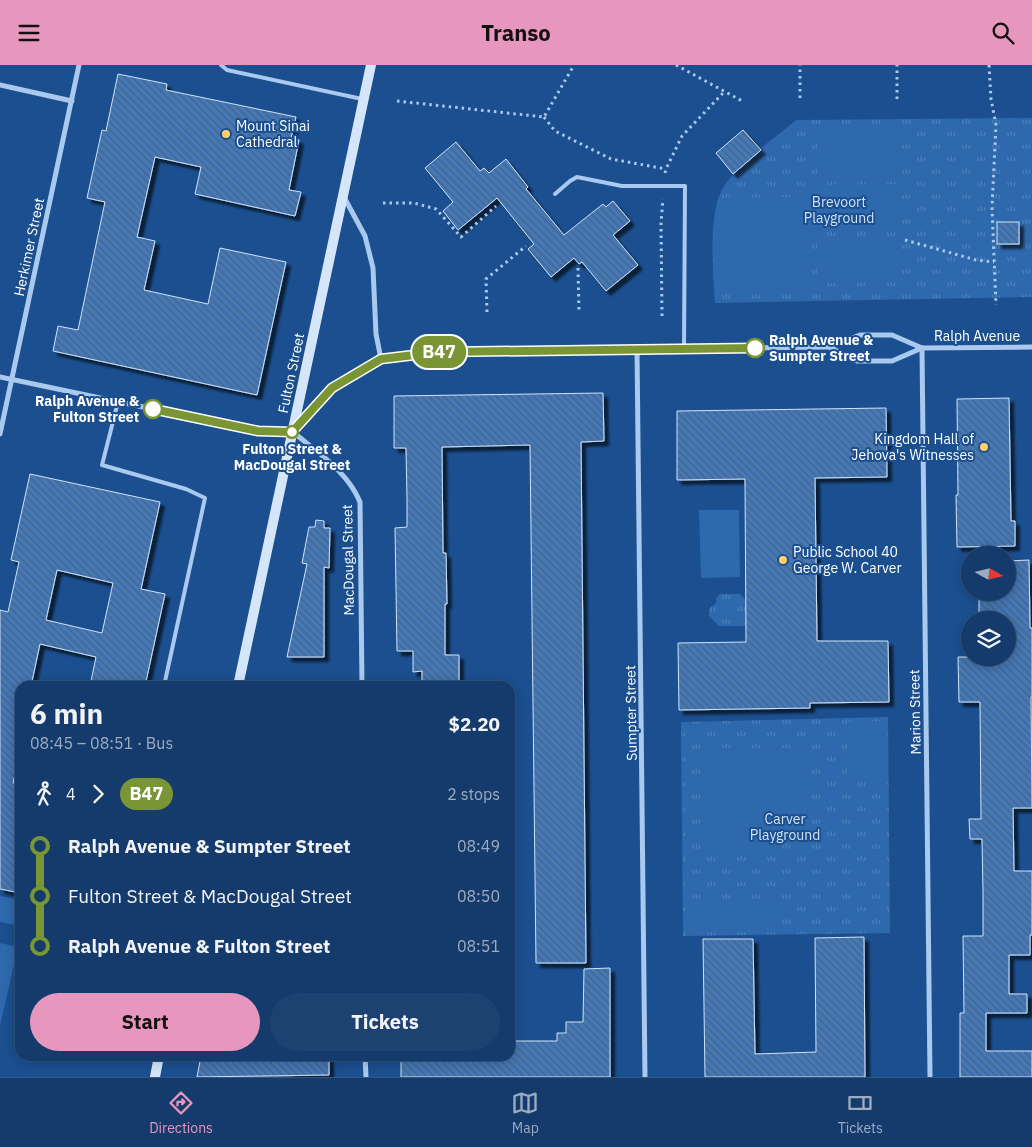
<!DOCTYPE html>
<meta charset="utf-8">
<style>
:root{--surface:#143b6b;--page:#1d4271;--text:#f1f3f6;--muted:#9dadc1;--line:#33557e;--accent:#e797bd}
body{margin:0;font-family:"IBM Plex Sans",sans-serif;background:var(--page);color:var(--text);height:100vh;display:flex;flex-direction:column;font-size:19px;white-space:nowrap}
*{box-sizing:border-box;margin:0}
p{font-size:16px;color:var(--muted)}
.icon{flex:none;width:28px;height:28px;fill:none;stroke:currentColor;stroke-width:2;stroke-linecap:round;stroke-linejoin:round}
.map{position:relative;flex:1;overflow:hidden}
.drawer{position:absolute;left:15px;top:616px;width:500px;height:380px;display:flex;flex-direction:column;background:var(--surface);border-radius:15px;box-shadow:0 2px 12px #0003,0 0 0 1px var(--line)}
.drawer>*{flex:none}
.badge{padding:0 10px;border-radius:16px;font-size:18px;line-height:32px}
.needle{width:32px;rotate:98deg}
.buttons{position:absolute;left:961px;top:481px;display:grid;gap:10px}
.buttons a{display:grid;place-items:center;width:55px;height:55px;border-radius:50%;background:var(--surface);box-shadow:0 2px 12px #0003,0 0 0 1px var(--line);font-size:25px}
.map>.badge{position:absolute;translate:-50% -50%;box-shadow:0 0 0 2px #fff}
.legs{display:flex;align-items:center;gap:8px;height:55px;padding:0 15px;font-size:16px}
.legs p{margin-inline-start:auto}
.head{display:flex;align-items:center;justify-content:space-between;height:85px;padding:0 15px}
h1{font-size:28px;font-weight:700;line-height:38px}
.button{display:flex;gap:10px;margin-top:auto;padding:10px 15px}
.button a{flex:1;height:58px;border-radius:30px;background:var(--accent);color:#111;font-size:20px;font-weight:700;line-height:58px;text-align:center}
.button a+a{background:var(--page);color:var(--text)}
ul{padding:0 15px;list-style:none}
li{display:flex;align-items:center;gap:18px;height:50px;font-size:19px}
li i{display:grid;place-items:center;width:8px;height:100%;margin:0 6px;background:currentColor}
li i::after{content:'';width:12px;height:12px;margin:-6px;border:4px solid;border-radius:50%;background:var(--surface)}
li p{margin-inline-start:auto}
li:first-child i{background:linear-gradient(#0000 50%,currentColor 0)}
li:last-child i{background:linear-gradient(currentColor 50%,#0000 0)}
header{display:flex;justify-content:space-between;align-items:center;height:65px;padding:0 15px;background:var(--accent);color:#111;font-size:22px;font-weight:700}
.tab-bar{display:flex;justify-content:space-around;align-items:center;height:70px;border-top:1px solid var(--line);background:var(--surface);font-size:14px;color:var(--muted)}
.tab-bar a{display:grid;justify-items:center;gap:2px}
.tab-bar .current{color:var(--accent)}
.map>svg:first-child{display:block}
.park{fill:url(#park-tufts)}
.pitch{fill:#2e69ad}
.building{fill:url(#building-back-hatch);stroke:#cfe3fa;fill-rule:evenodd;filter:url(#shadow)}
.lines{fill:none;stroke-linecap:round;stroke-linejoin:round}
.path{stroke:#a9c9ee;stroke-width:3;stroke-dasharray:2.5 4;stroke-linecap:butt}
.service{stroke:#a9c9ee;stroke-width:4}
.minor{stroke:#a9c9ee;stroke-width:5}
.secondary{stroke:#d6e6fa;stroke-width:10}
.line-1-casing{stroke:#fff;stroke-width:11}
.line-1{stroke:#799534;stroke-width:8}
.poi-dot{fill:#ffd166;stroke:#1b4f8f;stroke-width:2}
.stop-1-dot{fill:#fff;stroke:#799534;stroke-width:2.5}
.labels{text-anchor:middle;stroke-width:4;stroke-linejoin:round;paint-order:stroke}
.poi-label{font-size:14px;fill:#fff;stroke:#1b4f8f;text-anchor:start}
.park-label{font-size:14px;fill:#cfe3fa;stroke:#1b4f8f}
.street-label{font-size:14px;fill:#fff;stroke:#1b4f8f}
.stop-label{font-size:14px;font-weight:bold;fill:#fff;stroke:#1b4f8f;text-anchor:start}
</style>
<header><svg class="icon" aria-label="menu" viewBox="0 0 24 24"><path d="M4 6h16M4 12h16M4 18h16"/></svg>Transo<svg class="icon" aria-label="search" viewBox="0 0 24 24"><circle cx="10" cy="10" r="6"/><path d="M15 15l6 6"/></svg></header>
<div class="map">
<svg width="1032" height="1012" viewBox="0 0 1032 1012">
<defs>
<pattern id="park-tufts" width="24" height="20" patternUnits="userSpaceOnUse" patternTransform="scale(1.25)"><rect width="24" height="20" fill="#2e69ad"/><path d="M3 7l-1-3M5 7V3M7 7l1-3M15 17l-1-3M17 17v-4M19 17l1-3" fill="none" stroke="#4d80b9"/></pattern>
<pattern id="building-back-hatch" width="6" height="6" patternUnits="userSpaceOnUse" patternTransform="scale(1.25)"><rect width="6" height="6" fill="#4478b7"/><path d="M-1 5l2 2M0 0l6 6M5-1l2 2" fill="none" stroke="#486282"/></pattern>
<filter id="shadow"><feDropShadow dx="4.5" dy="4.5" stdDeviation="1" flood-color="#0009"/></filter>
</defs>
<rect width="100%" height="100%" fill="#1b4f8f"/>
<g class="park">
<path d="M 1032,53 L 1032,232 L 715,238 C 713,210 708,147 723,123 C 736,100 775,73 796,55 Z"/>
<polygon points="720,529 740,529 746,536 746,561 719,561 709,551 709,544 716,538 716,533"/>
<polygon points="888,652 890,868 683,871 681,657"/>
</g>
<g class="pitch">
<polygon points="896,65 897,109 818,110 818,66"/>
<polygon points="897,119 898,163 819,164 818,120"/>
<polygon points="807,132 808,224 714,225 714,159 718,133"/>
<polygon points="897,173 898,217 818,218 818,174"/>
<polygon points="699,445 739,445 740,512 701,513"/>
<polygon points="887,656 888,716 848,717 847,657"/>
<polygon points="702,683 807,683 807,738 798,762 776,780 758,788 702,788"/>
<polygon points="0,831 20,835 20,861 0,857"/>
<rect x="691" y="834" width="85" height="33"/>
<polygon points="0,878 18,882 0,961"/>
</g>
<g class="building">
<polygon points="118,9 167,19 166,25 296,52 291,73 299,75 289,125 301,127 295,151 195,129 201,102 155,92 137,172 155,176 144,225 208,239 220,183 286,197 257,330 53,286 58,261 78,265 105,137 87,133 102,65 106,66"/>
<polygon points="743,65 761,85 733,109 716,88"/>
<polygon points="456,77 480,106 484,103 489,108 506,94 528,122 526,124 564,170 603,139 606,142 613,136 630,156 613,170 638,200 606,226 582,197 579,199 574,193 551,212 528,184 534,179 497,133 458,165 443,146 453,137 425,103"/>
<rect x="997" y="157" width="22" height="22"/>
<polygon points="603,328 604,376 581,377 586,898 536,898 530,380 442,382 443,488 446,488 447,539 445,539 445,590 459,590 459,621 422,621 422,606 413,607 413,586 397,586 395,463 407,462 407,434 406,383 394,383 394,331"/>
<polygon points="1009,333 1011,456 1015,456 1015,481 957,482 956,430 958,430 957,334"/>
<polygon points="886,343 887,412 815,413 817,576 888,576 889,637 810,638 810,643 679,645 678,578 746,577 745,414 677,415 677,346"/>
<path d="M 30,409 L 160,437 L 141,524 L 165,529 L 145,621 L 90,621 L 96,592 L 40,579 L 31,621 L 20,619 L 20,688 L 13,718 L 20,720 L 20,828 L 0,824 L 0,545 L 8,547 L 19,497 L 11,495 ZM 57,505 L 113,518 L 102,568 L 46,555 Z"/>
<polygon points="316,455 324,456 324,463 330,463 329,503 324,502 324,592 287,592 307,499 302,498 309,462 315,462"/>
<polygon points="1029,495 1030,563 1032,563 1032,632 1031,632 1032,743 1013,743 1014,806 1032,806 1032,870 1030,870 1030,890 1009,890 1009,929 1027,929 1027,948 986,948 986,986 1032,986 1032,1012 960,1012 960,948 964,948 963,871 983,871 983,828 982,774 970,774 969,754 981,754 980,637 959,637 958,592 1008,592 1008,555 979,555 979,528 1008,528 1008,496"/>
<polygon points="864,872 865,1012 705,1012 703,874 753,874 755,989 816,987 815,873"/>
<polygon points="610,903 610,1012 401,1012 401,991 510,991 510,976 557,976 557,968 566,968 566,957 583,957 584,904"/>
<polygon points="201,991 329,991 329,1010 197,1012"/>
</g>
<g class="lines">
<g class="path">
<polyline points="676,0 744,37"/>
<polyline points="989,0 991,34 996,60 992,142 996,240"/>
<polyline points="800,33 800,0"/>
<polyline points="897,34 897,0"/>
<polyline points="397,36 544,52 574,0"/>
<polyline points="544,52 555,66 611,94 666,104"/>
<polyline points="665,108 666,104 682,71 724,27"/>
<polyline points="383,138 414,138 436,144 461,172 496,141"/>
<polyline points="905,175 976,195 994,197"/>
<polyline points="578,203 579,246"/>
<polyline points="487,247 486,214 526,181"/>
<polyline points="662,251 661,158 663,134"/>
</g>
<g class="service">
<polyline points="221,0 227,5 362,34"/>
<polyline points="555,129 570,116 577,112 622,121 685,121 684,284"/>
<polyline points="118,337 102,400 186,424 205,433 164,621"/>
</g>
<g class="minor">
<polyline points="0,20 72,36"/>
<polyline points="344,132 365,171 373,203 376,269 381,294"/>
<polyline points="829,282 857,296 892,296 922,283 1032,282"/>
<polyline points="922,283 930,1012"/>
<polyline points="637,284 645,1012"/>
<polyline points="0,312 258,366 293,367 332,323 381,294 439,287 829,282 860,270 892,270 922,283"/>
<path d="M 293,367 C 318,388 348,407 360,437 L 362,621"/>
<polyline points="0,369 79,0"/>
<polyline points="365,991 366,1012"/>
</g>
<g class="secondary">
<polyline points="238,621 371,0"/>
<polyline points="155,1012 159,991"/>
</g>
</g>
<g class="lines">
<defs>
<polyline id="line-1" points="153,344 258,366 292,367 332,323 381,294 439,287 755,283"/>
</defs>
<use href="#line-1" class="line-1-casing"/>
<use href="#line-1" class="line-1"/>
</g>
<g class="poi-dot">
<circle cx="226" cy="69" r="5"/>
<circle cx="984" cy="382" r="5"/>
<circle cx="783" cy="495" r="5"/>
</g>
<g class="stop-1-dot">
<circle cx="755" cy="283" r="9"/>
<circle cx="153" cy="344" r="9"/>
<circle cx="292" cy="367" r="6"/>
</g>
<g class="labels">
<g class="poi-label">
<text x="236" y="66">Mount Sinai<tspan x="236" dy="16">Cathedral</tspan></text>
<text x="974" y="379" text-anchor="end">Kingdom Hall of<tspan x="974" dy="16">Jehova's Witnesses</tspan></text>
<text x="793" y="492">Public School 40<tspan x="793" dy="16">George W. Carver</tspan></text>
</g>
<g class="park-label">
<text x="839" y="142">Brevoort<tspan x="839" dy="16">Playground</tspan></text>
<text x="785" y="759">Carver<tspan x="785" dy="16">Playground</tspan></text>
</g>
<g class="street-label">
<text transform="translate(29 182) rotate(-78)" y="5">Herkimer Street</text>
<text x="977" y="276">Ralph Avenue</text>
<text transform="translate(291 308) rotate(-78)" y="5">Fulton Street</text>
<text transform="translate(348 495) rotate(-91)" y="5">MacDougal Street</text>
<text transform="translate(915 647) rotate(-91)" y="5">Marion Street</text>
<text transform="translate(631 648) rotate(-91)" y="5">Sumpter Street</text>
</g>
<g class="stop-label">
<text x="769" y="280">Ralph Avenue &amp;<tspan x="769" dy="16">Sumpter Street</tspan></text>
<text x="139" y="341" text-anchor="end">Ralph Avenue &amp;<tspan x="139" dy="16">Fulton Street</tspan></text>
<text x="292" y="389" text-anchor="middle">Fulton Street &amp;<tspan x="292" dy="16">MacDougal Street</tspan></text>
</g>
</g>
</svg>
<div class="buttons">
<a><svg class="needle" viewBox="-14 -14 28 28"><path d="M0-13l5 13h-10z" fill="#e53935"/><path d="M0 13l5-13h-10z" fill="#9dadc1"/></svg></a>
<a><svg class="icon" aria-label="layers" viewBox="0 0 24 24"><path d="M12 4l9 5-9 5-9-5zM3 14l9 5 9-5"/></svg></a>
</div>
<b class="badge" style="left:439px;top:287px;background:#799534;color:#fff">B47</b>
<section class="drawer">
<div class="head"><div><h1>6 min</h1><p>08:45 – 08:51 · Bus</p></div><b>$2.20</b></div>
<div class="legs"><svg class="icon" aria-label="walk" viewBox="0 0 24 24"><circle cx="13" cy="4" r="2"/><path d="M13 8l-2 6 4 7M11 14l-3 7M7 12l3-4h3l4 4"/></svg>4<svg class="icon" aria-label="forward" viewBox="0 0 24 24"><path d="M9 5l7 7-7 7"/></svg><b class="badge" style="background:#799534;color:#fff">B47</b><p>2 stops</p></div>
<ul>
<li><i style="color:#799534"></i><b>Ralph Avenue &amp; Sumpter Street</b><p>08:49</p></li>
<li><i style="color:#799534"></i><span>Fulton Street &amp; MacDougal Street</span><p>08:50</p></li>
<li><i style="color:#799534"></i><b>Ralph Avenue &amp; Fulton Street</b><p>08:51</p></li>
</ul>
<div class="button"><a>Start</a><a>Tickets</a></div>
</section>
</div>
<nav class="tab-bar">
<a class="current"><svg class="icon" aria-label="directions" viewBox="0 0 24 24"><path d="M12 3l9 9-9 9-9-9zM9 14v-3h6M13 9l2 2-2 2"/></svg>Directions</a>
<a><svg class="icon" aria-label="map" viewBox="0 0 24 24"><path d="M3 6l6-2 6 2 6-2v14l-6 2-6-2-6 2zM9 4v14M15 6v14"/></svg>Map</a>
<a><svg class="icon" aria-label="tickets" viewBox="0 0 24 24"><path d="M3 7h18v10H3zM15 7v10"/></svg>Tickets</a>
</nav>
